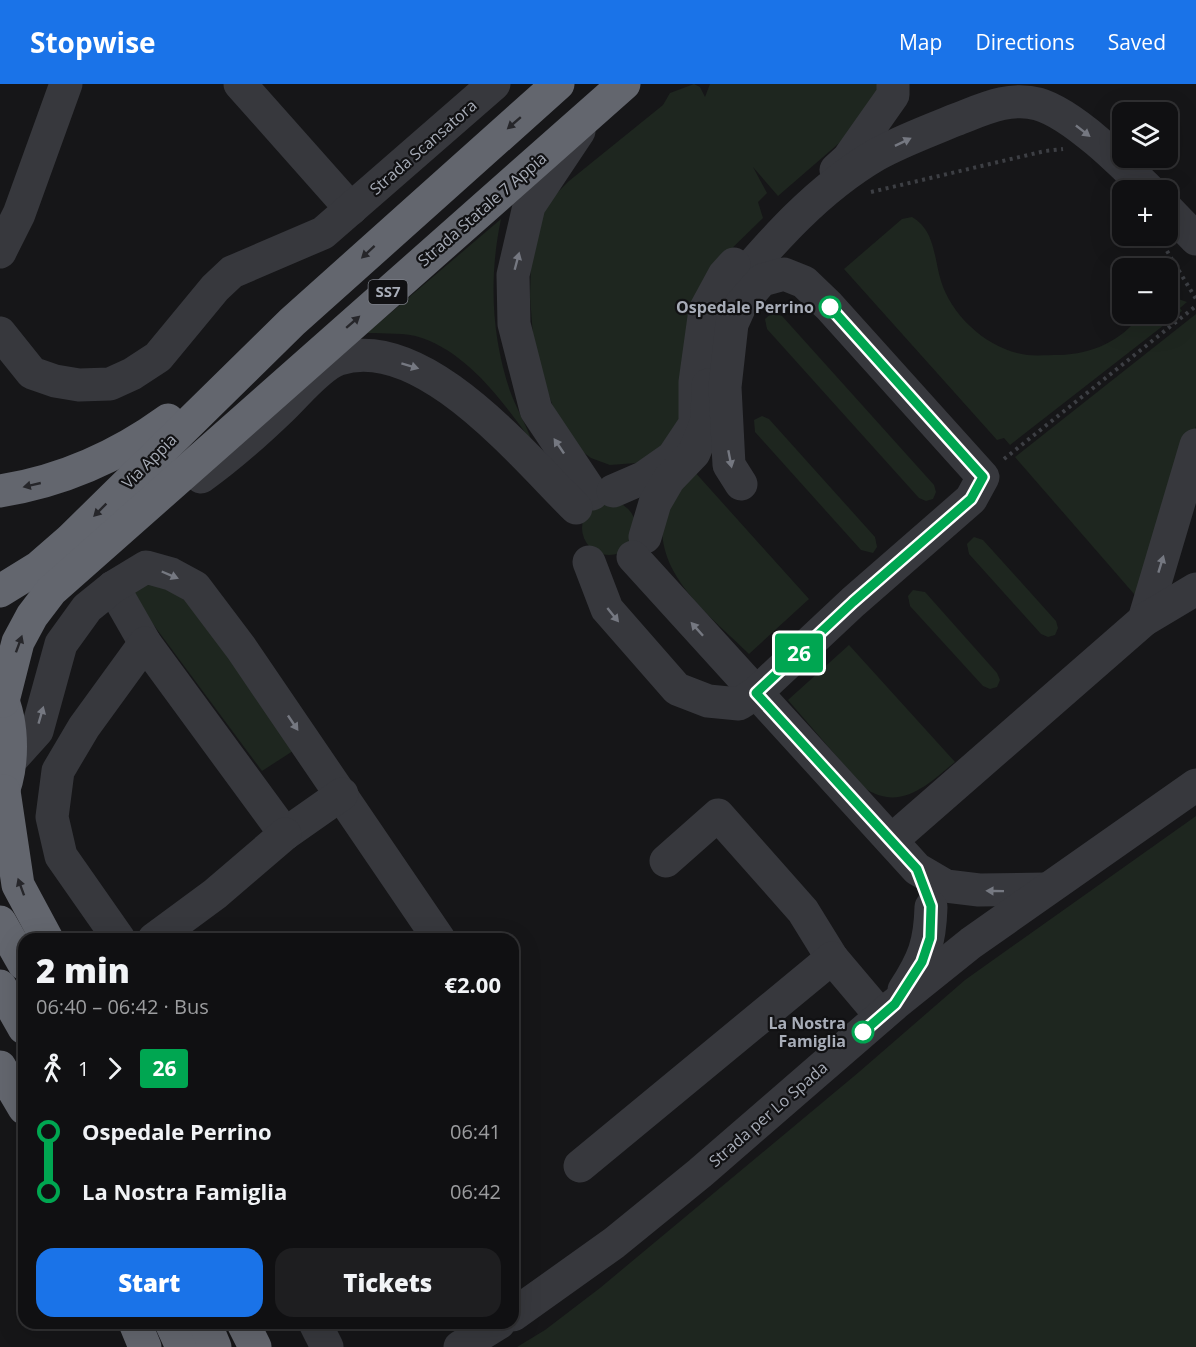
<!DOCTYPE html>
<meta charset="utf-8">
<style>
:root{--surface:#101012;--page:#1e1e20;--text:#f1f3f6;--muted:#9c9d9f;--line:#303032;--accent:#1a73e8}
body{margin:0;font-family:"Open Sans",sans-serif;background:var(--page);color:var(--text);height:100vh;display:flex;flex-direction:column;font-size:22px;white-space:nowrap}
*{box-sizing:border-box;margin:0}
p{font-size:20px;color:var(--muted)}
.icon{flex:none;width:33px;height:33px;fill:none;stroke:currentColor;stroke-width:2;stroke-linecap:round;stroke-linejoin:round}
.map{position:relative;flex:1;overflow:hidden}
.panel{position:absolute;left:18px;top:849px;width:501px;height:396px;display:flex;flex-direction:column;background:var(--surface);border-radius:18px;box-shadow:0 6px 24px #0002,0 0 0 2px var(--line)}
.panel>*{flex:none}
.badge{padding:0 12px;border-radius:4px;font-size:21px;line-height:39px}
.controls{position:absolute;left:1112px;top:18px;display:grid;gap:12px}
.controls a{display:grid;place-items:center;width:66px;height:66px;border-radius:12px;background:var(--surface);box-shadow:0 6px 24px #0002,0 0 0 2px var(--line);font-size:30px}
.map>.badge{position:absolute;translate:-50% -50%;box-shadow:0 0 0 3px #fff}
.legs{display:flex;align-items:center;gap:9px;height:66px;padding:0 18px;font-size:20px}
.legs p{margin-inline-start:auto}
.summary{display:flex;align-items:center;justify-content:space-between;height:102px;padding:0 18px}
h1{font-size:33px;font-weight:800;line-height:45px}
.cta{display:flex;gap:12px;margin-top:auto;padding:12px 18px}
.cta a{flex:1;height:69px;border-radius:18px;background:var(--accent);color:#fff;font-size:24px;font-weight:800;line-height:69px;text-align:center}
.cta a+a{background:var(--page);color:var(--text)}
ul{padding:0 18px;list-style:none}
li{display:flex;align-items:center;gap:21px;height:60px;font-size:22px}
li i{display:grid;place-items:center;width:9px;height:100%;margin:0 8px;background:currentColor}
li i::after{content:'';width:15px;height:15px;margin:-8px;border:4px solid;border-radius:50%;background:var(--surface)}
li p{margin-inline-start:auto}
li:first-child i{background:linear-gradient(#0000 50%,currentColor 0)}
li:last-child i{background:linear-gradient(currentColor 50%,#0000 0)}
header{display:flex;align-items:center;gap:36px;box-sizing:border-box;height:84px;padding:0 30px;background:var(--accent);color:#fff}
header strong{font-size:28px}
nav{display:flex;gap:33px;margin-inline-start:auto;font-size:21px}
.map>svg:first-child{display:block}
.green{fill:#1e261f}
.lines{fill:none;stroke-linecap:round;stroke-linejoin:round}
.path{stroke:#3d3f44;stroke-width:4;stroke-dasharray:3 4.5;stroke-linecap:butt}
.minor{stroke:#37383d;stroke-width:33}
.highway{stroke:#63666e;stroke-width:33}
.oneway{fill:#26262a}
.oneway2{fill:#757881}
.line-1-casing{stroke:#fff;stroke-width:14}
.line-1{stroke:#00a651;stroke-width:9}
.stop-1-dot{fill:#fff;stroke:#00a651;stroke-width:3}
.labels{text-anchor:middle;stroke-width:4.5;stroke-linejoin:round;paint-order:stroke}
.shield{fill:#111113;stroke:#7b7e86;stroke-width:1.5}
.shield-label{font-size:15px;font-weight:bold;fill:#a8adb8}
.street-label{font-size:16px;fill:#a8adb8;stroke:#111113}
.stop-label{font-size:16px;font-weight:bold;fill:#a8adb8;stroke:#111113;text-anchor:end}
</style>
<header>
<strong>Stopwise</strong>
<nav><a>Map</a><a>Directions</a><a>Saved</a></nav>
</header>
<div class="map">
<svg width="1196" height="1263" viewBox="0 0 1196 1263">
<rect width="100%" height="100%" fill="#161618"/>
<g class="green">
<polygon points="694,0 700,3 705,13 710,0 881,0 860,41 778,112 753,83 767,109 758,118 763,134 723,173 689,316 675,356 636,379 610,381 591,374 575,362 565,345 552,320 542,291 533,252 530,213 531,177 538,140 551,115 569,97 663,21 670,9"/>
<path d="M 912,133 C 935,146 934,174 941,197 C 952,233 989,266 1027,271 C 1037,272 1049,271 1059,271 C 1092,270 1122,257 1141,230 L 1167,230 L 1167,211 L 1187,218 L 1180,224 L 1182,227 L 1010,361 L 1004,354 L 997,356 L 844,185 L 902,135 Z"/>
<path d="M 501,135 C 489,192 491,251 510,307 C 516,324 526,340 532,358 C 503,318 470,271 422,254 C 405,248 385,250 367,249 Z"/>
<polygon points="772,229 782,232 934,401 936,408 933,415 926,417 919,414 767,245 765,235"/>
<polygon points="1196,230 1196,342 1147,511 1141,518 1015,373"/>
<polygon points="762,332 769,335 875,453 877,463 873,469 861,466 755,348 754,336"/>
<path d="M 693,386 L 809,515 L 749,570 C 714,535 655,492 663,436 C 664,430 664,422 666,418 C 671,407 685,395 693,386 Z"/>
<circle cx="609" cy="444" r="27"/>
<polygon points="974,453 983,456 1056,537 1058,544 1055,551 1048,553 1041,550 969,470 967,460"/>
<polygon points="151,494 197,524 296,665 262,687 127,505"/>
<polygon points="913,506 925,508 997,589 1000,596 997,603 990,605 983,602 910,522 908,512"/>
<path d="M 849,561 L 955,678 C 927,701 900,729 863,703 L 788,616 Z"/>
<polygon points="1196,732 1196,1263 517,1263 545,1246 600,1204 859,988 965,896"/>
</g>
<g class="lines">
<g class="path">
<polyline points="871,108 1045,67 1063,65"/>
<polyline points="1167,167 1196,215"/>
<polyline points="1004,375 1196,222"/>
</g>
<g class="minor">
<polyline points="240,0 351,125"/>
<polyline points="579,47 529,122 513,191 514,240 536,326 592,410"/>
<polyline points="836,86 848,75 893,11 893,0"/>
<polyline points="1167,125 1196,155"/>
<polyline points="0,168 19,130 66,0"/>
<path d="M 730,207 C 773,156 818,105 876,71 C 901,57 929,47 955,36 C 982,26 1009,12 1038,20 C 1073,30 1123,80 1149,106"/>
<polyline points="0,249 32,289 55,297 79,301 110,300 132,290 158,273 215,204 232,188 323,149 494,0"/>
<path d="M 201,393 C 229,373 256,349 281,325 C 296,311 320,281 339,275 C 423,248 523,372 576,424"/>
<polyline points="613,407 643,394 673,373 695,340 695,298 705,226 724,191 734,180"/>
<polyline points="645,453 655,419 669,395 694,369 707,337 708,301"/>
<polyline points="633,473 917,785 946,802 979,806 1046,805"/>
<polyline points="589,478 607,525 677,605 708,617 739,620 756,609 853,518 971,415 983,393 829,222 804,198 784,190 762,196 741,220 732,240 725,303 729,381 741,400"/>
<polyline points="113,503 145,559"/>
<polyline points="1144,536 1196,361"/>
<polyline points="9,678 37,647 61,560 87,524 113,503 146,483 171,490 195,503 241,564 439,855"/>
<polyline points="892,756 1144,536 1196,505"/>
<polyline points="666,777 718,731 803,827 832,874"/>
<polyline points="119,855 61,772 52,733 58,687 84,643 145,559 285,750 342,710"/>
<polyline points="154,855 215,810 285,750"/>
<path d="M 904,906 C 924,875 930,859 931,823"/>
<polyline points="580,1082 832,874 881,932"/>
<polyline points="513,1231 614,1159 700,1089 895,920 971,859 1196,701"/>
<polyline points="315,1239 327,1263"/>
<polyline points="460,1263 499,1239"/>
</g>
<g class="highway">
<path d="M 0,407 C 63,397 117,373 168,336"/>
<polyline points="0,507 39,483 70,456 292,238 558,0"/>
<path d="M 0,610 C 14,640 14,685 0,715"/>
<polyline points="3,617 18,558 32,532 51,507 624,0"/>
<polyline points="4,707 18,801 47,855"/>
<polyline points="0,838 24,880"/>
<polyline points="0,902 24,944"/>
<polyline points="0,983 24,1024"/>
<polyline points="135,1239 145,1263"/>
<polyline points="171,1239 182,1263"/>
<polyline points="205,1239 215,1263"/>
<polyline points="243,1239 255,1263"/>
</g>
</g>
<defs><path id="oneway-solid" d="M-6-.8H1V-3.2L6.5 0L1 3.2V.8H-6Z" transform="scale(1.5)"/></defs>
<g class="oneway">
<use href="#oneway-solid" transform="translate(514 39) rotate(139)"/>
<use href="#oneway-solid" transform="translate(368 168) rotate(137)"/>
<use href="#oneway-solid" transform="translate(353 238) rotate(-41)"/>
<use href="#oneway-solid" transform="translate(32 401) rotate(167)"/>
<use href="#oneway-solid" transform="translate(100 426) rotate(135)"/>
<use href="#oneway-solid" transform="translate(19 560) rotate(-70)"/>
<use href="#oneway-solid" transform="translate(21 803) rotate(-110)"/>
</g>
<g class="oneway2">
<use href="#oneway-solid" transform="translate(1083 47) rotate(38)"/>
<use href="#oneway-solid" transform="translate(903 58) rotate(-26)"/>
<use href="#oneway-solid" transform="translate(517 177) rotate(-75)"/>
<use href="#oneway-solid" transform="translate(410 282) rotate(17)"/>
<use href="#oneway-solid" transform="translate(559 362) rotate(-124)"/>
<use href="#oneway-solid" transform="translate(730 375) rotate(79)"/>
<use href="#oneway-solid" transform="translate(1161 480) rotate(-73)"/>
<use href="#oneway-solid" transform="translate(170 491) rotate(23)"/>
<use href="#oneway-solid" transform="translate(613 531) rotate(51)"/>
<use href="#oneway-solid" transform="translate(697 545) rotate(-132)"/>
<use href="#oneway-solid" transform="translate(41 631) rotate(-74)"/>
<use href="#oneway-solid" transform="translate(293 639) rotate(56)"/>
<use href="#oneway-solid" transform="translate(995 807) rotate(-179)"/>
</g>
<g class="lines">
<defs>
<polyline id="line-1" points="830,223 983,393 971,415 853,518 756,609 917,785 931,822 930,854 922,878 895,920 863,948"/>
</defs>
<use href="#line-1" class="line-1-casing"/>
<use href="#line-1" class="line-1"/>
</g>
<g class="stop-1-dot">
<circle cx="830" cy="223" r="10"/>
<circle cx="863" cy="948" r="10"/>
</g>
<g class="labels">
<rect class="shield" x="368.5" y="196" width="39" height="24" rx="4.5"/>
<g class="shield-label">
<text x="388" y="213">SS7</text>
</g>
<g class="street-label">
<text transform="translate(423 63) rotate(-41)" y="6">Strada Scansatora</text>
<text transform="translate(482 125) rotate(-41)" y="6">Strada Statale 7 Appia</text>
<text transform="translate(149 377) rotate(-45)" y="6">Via Appia</text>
<text transform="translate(768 1030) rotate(-41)" y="6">Strada per Lo Spada</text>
</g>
<g class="stop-label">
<text x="814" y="229">Ospedale Perrino</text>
<text x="846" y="945">La Nostra<tspan x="846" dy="18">Famiglia</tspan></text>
</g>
</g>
</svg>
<div class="controls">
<a><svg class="icon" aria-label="layers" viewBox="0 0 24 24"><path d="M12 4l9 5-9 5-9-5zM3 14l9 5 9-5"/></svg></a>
<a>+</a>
<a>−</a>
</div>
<b class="badge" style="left:799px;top:569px;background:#00a651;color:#fff">26</b>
<section class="panel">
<div class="summary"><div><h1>2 min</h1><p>06:40 – 06:42 · Bus</p></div><b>€2.00</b></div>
<div class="legs"><svg class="icon" aria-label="walk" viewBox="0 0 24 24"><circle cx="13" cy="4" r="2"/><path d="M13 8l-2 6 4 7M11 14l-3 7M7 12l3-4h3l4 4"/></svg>1<svg class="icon" aria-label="forward" viewBox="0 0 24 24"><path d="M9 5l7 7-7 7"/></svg><b class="badge" style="background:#00a651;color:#fff">26</b></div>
<ul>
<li><i style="color:#00a651"></i><b>Ospedale Perrino</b><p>06:41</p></li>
<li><i style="color:#00a651"></i><b>La Nostra Famiglia</b><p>06:42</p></li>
</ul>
<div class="cta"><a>Start</a><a>Tickets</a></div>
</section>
</div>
